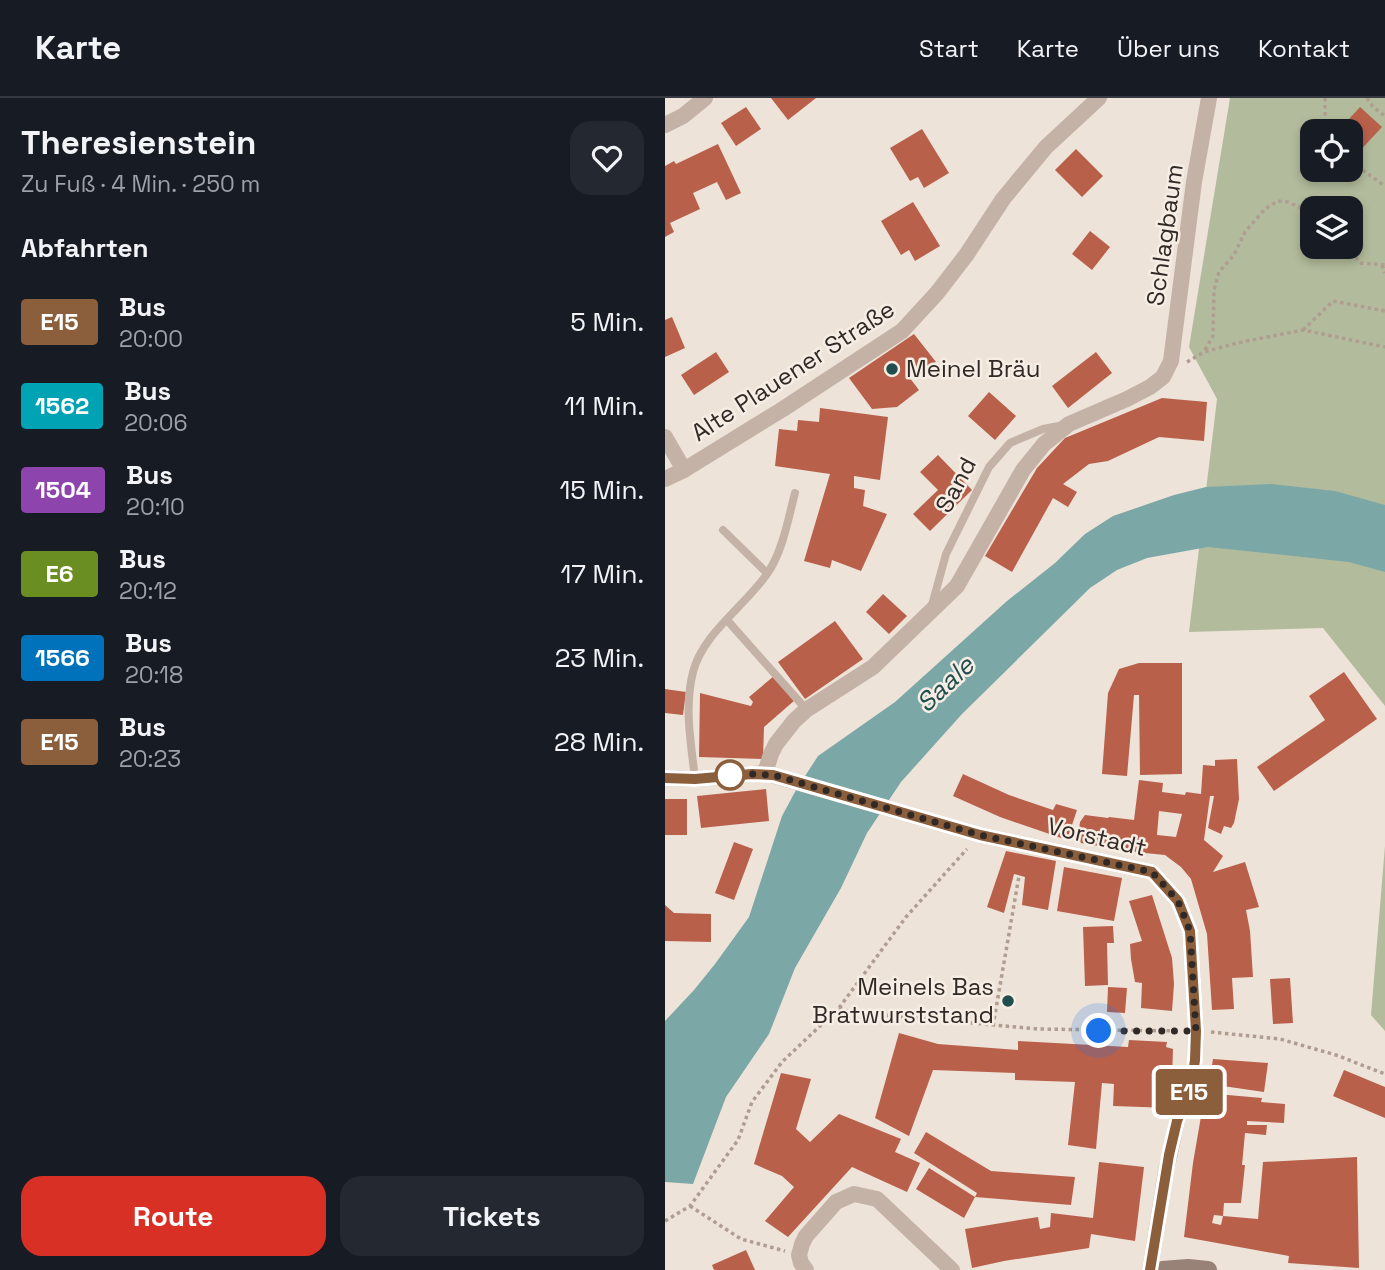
<!DOCTYPE html>
<html lang="de">
<meta charset="utf-8">
<style>
:root{--surface:#171b24;--page:#242831;--text:#f1f3f6;--muted:#9ea1a6;--line:#363941;--accent:#d93025}
body{margin:0;font-family:"Space Grotesk",sans-serif;background:var(--page);color:var(--text);height:100vh;display:flex;flex-direction:column;font-size:26px;white-space:nowrap}
*{box-sizing:border-box;margin:0}
p{font-size:23px;color:var(--muted)}
.icon{flex:none;width:38px;height:38px;fill:none;stroke:currentColor;stroke-width:2;stroke-linecap:round;stroke-linejoin:round}
.map{position:relative;flex:1;overflow:hidden}
.panel{display:flex;flex-direction:column;background:var(--surface);width:665px}
.panel>*{flex:none}
.badge{padding:0 14px;border-radius:5px;font-size:24px;line-height:46px}
.buttons{position:absolute;left:635px;top:21px;display:grid;gap:14px}
.buttons a{display:grid;place-items:center;width:63px;height:63px;border-radius:14px;background:var(--surface);box-shadow:0 4px 10px #0003;font-size:35px}
.you{position:absolute;width:35px;height:35px;margin:-18px;border:5px solid #fff;border-radius:50%;background:#1a73e8;box-shadow:0 0 0 10px #1a73e833}
.map>.badge{position:absolute;translate:-50% -50%;box-shadow:0 0 0 4px #fff}
h2{padding:0 21px;font-size:26px;line-height:63px}
.round{display:grid;place-items:center;flex:none;width:74px;height:74px;border-radius:21px;background:var(--page)}
.summary{display:flex;align-items:center;justify-content:space-between;height:119px;padding:0 21px}
h1{font-size:33px;font-weight:600;line-height:52px}
.cta{display:flex;gap:14px;margin-top:auto;padding:14px 21px}
.cta a{flex:1;height:80px;border-radius:21px;background:var(--accent);color:#fff;font-size:28px;font-weight:600;line-height:80px;text-align:center}
.cta a+a{background:var(--page);color:var(--text)}
ul{padding:0;list-style:none}
li{display:flex;align-items:center;gap:21px;height:84px;padding:0 21px}
li div{flex:1}
li b{display:block;font-size:26px}
li em{font-style:normal}
li .badge{min-width:77px;font-weight:700;text-align:center}
header{display:flex;align-items:center;gap:42px;box-sizing:border-box;height:98px;padding:0 35px;background:var(--surface);border-bottom:2px solid var(--line)}
header strong{font-size:33px}
nav{display:flex;gap:38px;margin-inline-start:auto;font-size:24px}
main{display:flex;flex:1;min-height:0}
.map>svg:first-child{display:block}
.green{fill:#b2bb9b;fill-rule:evenodd}
.water{fill:#7ba8a7}
.building{fill:#b9604b;fill-rule:evenodd}
.lines{fill:none;stroke-linecap:round;stroke-linejoin:round}
.path{stroke:#b09d91;stroke-width:3.5;stroke-dasharray:3.5 3.5;stroke-linecap:butt}
.lane{stroke:#c4b2a6;stroke-width:8}
.street{stroke:#c4b2a6;stroke-width:16}
.secondary{stroke:#988278;stroke-width:18}
.line-casing{stroke:#fff;stroke-width:16}
.line{stroke:#8b5e3c;stroke-width:10}
.walk{stroke:#312926;stroke-width:7;stroke-dasharray:0 12.6}
.poi-dot{fill:#204e4e;stroke:#f6ede4;stroke-width:2.5}
.stop-dot{fill:#fff;stroke:#8b5e3c;stroke-width:3.5}
.labels{text-anchor:middle;stroke-width:5;stroke-linejoin:round;paint-order:stroke}
.street-label{font-size:24px;fill:#312926;stroke:#f6ede4}
.poi-label{font-size:24px;fill:#312926;stroke:#f6ede4;text-anchor:start}
.water-label{font-size:26px;font-style:italic;fill:#204e4e;stroke:#f6ede4}
</style>
<header>
<strong>Karte</strong>
<nav><a>Start</a><a>Karte</a><a>Über uns</a><a>Kontakt</a></nav>
</header>
<main>
<section class="panel">
<div class="summary"><div><h1>Theresienstein</h1><p>Zu Fuß · 4 Min. · 250 m</p></div><a class="round"><svg class="icon" aria-label="heart" viewBox="0 0 24 24"><path d="M12 20l-8-8c-3-5 5-10 8-4 3-6 11-1 8 4z"/></svg></a></div>
<h2>Abfahrten</h2>
<ul>
<li><span class="badge" style="background:#8b5e3c;color:#fff">E15</span><div><b>Bus</b><p>20:00</p></div><em>5 Min.</em></li>
<li><span class="badge" style="background:#00a3b4;color:#fff">1562</span><div><b>Bus</b><p>20:06</p></div><em>11 Min.</em></li>
<li><span class="badge" style="background:#8e44ad;color:#fff">1504</span><div><b>Bus</b><p>20:10</p></div><em>15 Min.</em></li>
<li><span class="badge" style="background:#6b8e23;color:#fff">E6</span><div><b>Bus</b><p>20:12</p></div><em>17 Min.</em></li>
<li><span class="badge" style="background:#0072bc;color:#fff">1566</span><div><b>Bus</b><p>20:18</p></div><em>23 Min.</em></li>
<li><span class="badge" style="background:#8b5e3c;color:#fff">E15</span><div><b>Bus</b><p>20:23</p></div><em>28 Min.</em></li>
</ul>
<div class="cta"><a>Route</a><a>Tickets</a></div>
</section>
<div class="map">
<svg width="720" height="1172" viewBox="0 0 720 1172">
<rect width="100%" height="100%" fill="#eee3d9"/>
<g class="green">
<path d="M 565,0 L 720,0 L 720,608 L 658,530 L 524,534 L 552,301 L 524,249 ZM 648,33 L 686,33 L 686,72 L 648,72 ZM 648,110 L 686,110 L 686,149 L 648,149 Z"/>
<polygon points="720,748 720,933 706,917"/>
</g>
<polygon class="water" points="606,386 670,393 720,407 720,474 684,464 543,449 482,460 452,472 425,490 297,616 236,684 202,735 176,790 130,870 104,936 61,999 28,1086 0,1084 0,923 29,892 50,866 84,819 117,718 131,692 153,658 230,604 342,503 390,465 420,436 448,418 509,397 541,389"/>
<g class="building">
<polygon points="106,0 151,0 123,22"/>
<polygon points="81,9 96,31 71,48 56,25"/>
<polygon points="695,9 717,29 691,57 686,53 686,33 673,33"/>
<polygon points="257,31 284,75 259,90 253,79 245,83 225,50"/>
<polygon points="53,46 76,95 61,102 52,84 28,95 35,111 5,125 9,134 0,139 0,68 9,63 11,66"/>
<polygon points="411,51 438,78 417,99 390,72"/>
<polygon points="248,104 275,148 250,163 244,152 236,157 216,123"/>
<polygon points="425,133 445,149 427,172 407,156"/>
<polygon points="7,219 20,250 0,259 0,222"/>
<polygon points="249,236 271,264 244,279 254,292 232,309 207,311 184,280"/>
<polygon points="51,254 64,274 29,297 16,277"/>
<polygon points="431,254 447,275 403,310 387,288"/>
<polygon points="324,294 351,318 330,342 303,318"/>
<polygon points="497,300 542,304 539,343 494,339 443,363 424,366 398,386 412,394 403,409 388,400 347,474 320,458 372,370 400,340"/>
<polygon points="155,310 223,319 215,382 189,378 189,390 200,392 198,408 222,416 196,473 167,462 165,470 139,463 165,376 110,368 114,331 132,333 133,322 154,324"/>
<polygon points="273,357 307,392 265,433 248,416 273,392 255,374"/>
<polygon points="218,496 242,518 224,536 201,514"/>
<polygon points="170,523 198,561 140,601 113,564"/>
<polygon points="474,565 517,565 517,676 475,677 474,597 469,597 462,678 437,676 443,595 454,571"/>
<polygon points="679,574 712,621 609,693 592,669 660,622 644,598"/>
<polygon points="109,578 130,602 99,629 98,661 34,659 35,595 86,608 88,604 84,599"/>
<polygon points="0,591 21,594 18,617 0,615"/>
<path d="M 572,661 L 574,701 L 569,725 L 566,730 L 559,728 L 556,736 L 543,730 L 549,698 L 545,698 L 539,742 L 558,758 L 548,774 L 580,764 L 594,809 L 581,812 L 585,833 L 588,879 L 567,880 L 569,911 L 547,912 L 542,836 L 526,781 L 516,769 L 500,757 L 470,754 L 416,745 L 413,738 L 415,724 L 420,717 L 443,720 L 444,719 L 469,722 L 474,682 L 498,685 L 497,694 L 520,697 L 521,694 L 536,696 L 538,667 L 550,668 L 550,662 ZM 494,713 L 517,716 L 511,739 L 492,737 Z"/>
<polygon points="298,676 344,697 388,712 391,706 412,712 402,742 335,719 288,698"/>
<polygon points="101,691 104,723 36,730 32,698"/>
<rect x="0" y="701" width="22" height="36"/>
<polygon points="69,744 88,751 69,802 50,795"/>
<polygon points="341,753 391,763 383,812 357,807 360,779 349,776 339,815 322,809"/>
<polygon points="399,769 457,780 449,823 392,813"/>
<polygon points="487,797 507,860 509,886 507,913 476,910 477,885 470,884 466,861 465,846 477,843 464,803"/>
<polygon points="0,807 9,815 46,816 46,844 0,843"/>
<polygon points="448,828 449,845 442,845 443,887 420,888 418,829"/>
<polygon points="625,880 628,925 608,926 605,881"/>
<polygon points="443,889 462,890 460,915 442,914"/>
<polygon points="339,898 348,899 347,908 338,907"/>
<polygon points="234,935 273,946 353,952 353,943 463,949 464,942 502,944 501,949 508,951 506,1010 448,1008 449,986 437,985 431,1051 403,1047 410,984 350,982 350,975 268,972 244,1038 210,1020"/>
<polygon points="548,961 603,965 599,994 544,986"/>
<polygon points="679,972 720,989 720,1020 668,998"/>
<polygon points="116,975 146,981 131,1031 145,1044 174,1016 236,1041 230,1054 255,1065 242,1094 187,1069 123,1139 100,1123 129,1089 117,1078 89,1066"/>
<polygon points="540,995 597,1000 596,1004 620,1006 619,1025 582,1023 582,1027 602,1027 601,1037 580,1035 577,1067 580,1067 576,1105 559,1105 558,1118 549,1117 547,1125 556,1127 558,1118 593,1121 598,1064 692,1059 694,1170 623,1165 624,1158 519,1139 528,1065"/>
<polygon points="261,1034 326,1073 410,1079 406,1107 310,1099 312,1095 249,1055"/>
<polygon points="434,1064 479,1069 470,1143 426,1136 424,1150 339,1163 307,1170 300,1131 373,1119 375,1131 385,1129 386,1115 428,1120"/>
<polygon points="264,1070 310,1099 299,1120 251,1091"/>
<polygon points="81,1152 90,1172 49,1172 47,1167"/>
</g>
<g class="lines">
<g class="path">
<polyline points="660,0 660,24 663,33"/>
<polyline points="702,0 708,9 720,18"/>
<polyline points="686,64 720,88"/>
<polyline points="681,149 696,165 720,167"/>
<polyline points="717,167 720,175"/>
<polyline points="638,232 668,203 720,213"/>
<polyline points="540,252 548,238 549,192 554,174 569,157 580,134 600,111 613,103 623,104 643,113 648,117"/>
<polyline points="522,264 539,254 572,245 638,232 720,249"/>
<polyline points="174,910 185,914 373,931 514,933"/>
<polyline points="328,928 354,778"/>
<polyline points="546,934 615,941 671,957 720,976"/>
<polyline points="25,1108 76,1141 120,1153"/>
<polyline points="0,1123 25,1108 73,1042 87,1004 117,964 174,910 241,819 302,751"/>
</g>
<g class="lane">
<polyline points="58,432 102,475"/>
<polyline points="267,507 281,456 324,369 345,345 378,331 399,327"/>
<polyline points="62,522 141,611"/>
<path d="M 30,681 C 26,644 19,610 28,574 C 38,535 80,508 102,476 C 118,453 123,421 130,395"/>
</g>
<g class="street">
<polyline points="0,27 18,18 40,0"/>
<polyline points="0,339 19,372"/>
<polyline points="0,381 19,372 118,311 237,233 272,195 302,156 338,101 381,49 434,0"/>
<polyline points="100,675 106,656 111,646 129,623 141,612 208,569 292,488 358,372 379,346 404,326 462,301 485,289 498,279 506,263 529,84 544,0"/>
<polyline points="0,680 30,681 100,675 315,737 487,774 513,803 525,833 531,933 530,963 526,989 512,1023 501,1073 485,1172"/>
<polyline points="141,1172 136,1165 134,1157 137,1146 141,1138 171,1104 189,1096 212,1101 287,1172"/>
</g>
<polyline class="secondary" points="497,1172 523,1170 543,1172"/>
</g>
<g class="lines">
<defs>
<polyline id="line" points="0,680 30,681 87,676 108,677 315,737 487,774 513,803 525,833 531,933 530,962 526,989 512,1023 504,1057 485,1172"/>
</defs>
<use href="#line" class="line-casing"/>
<use href="#line" class="line"/>
<polyline class="walk" points="65,677 64,678 87,676 108,677 315,737 487,774 513,803 525,833 531,933 434,933"/>
</g>
<g class="poi-dot">
<circle cx="227" cy="271" r="7"/>
<circle cx="343" cy="903" r="7"/>
</g>
<circle class="stop-dot" cx="65" cy="677" r="14"/>
<g class="labels">
<g class="street-label">
<text transform="translate(500 137) rotate(-82)" y="8">Schlagbaum</text>
<text transform="translate(128 273) rotate(-33)" y="8">Alte Plauener Straße</text>
<text transform="translate(291 387) rotate(-62)" y="8">Sand</text>
<text transform="translate(432 739) rotate(13)" y="8">Vorstadt</text>
</g>
<g class="poi-label">
<text x="241" y="279">Meinel Bräu</text>
<text x="329" y="897" text-anchor="end">Meinels Bas<tspan x="329" dy="28">Bratwurststand</tspan></text>
</g>
<g class="water-label">
<text transform="translate(280 586) rotate(-43)" y="9">Saale</text>
</g>
</g>
</svg>
<div class="buttons">
<a><svg class="icon" aria-label="locate" viewBox="0 0 24 24"><circle cx="12" cy="12" r="6"/><path d="M12 2v4M12 18v4M2 12h4M18 12h4"/></svg></a>
<a><svg class="icon" aria-label="layers" viewBox="0 0 24 24"><path d="M12 4l9 5-9 5-9-5zM3 14l9 5 9-5"/></svg></a>
</div>
<div class="you" style="left:434px;top:933px"></div>
<b class="badge" style="left:524px;top:994px;background:#8b5e3c;color:#fff">E15</b>
</div>
</main>
